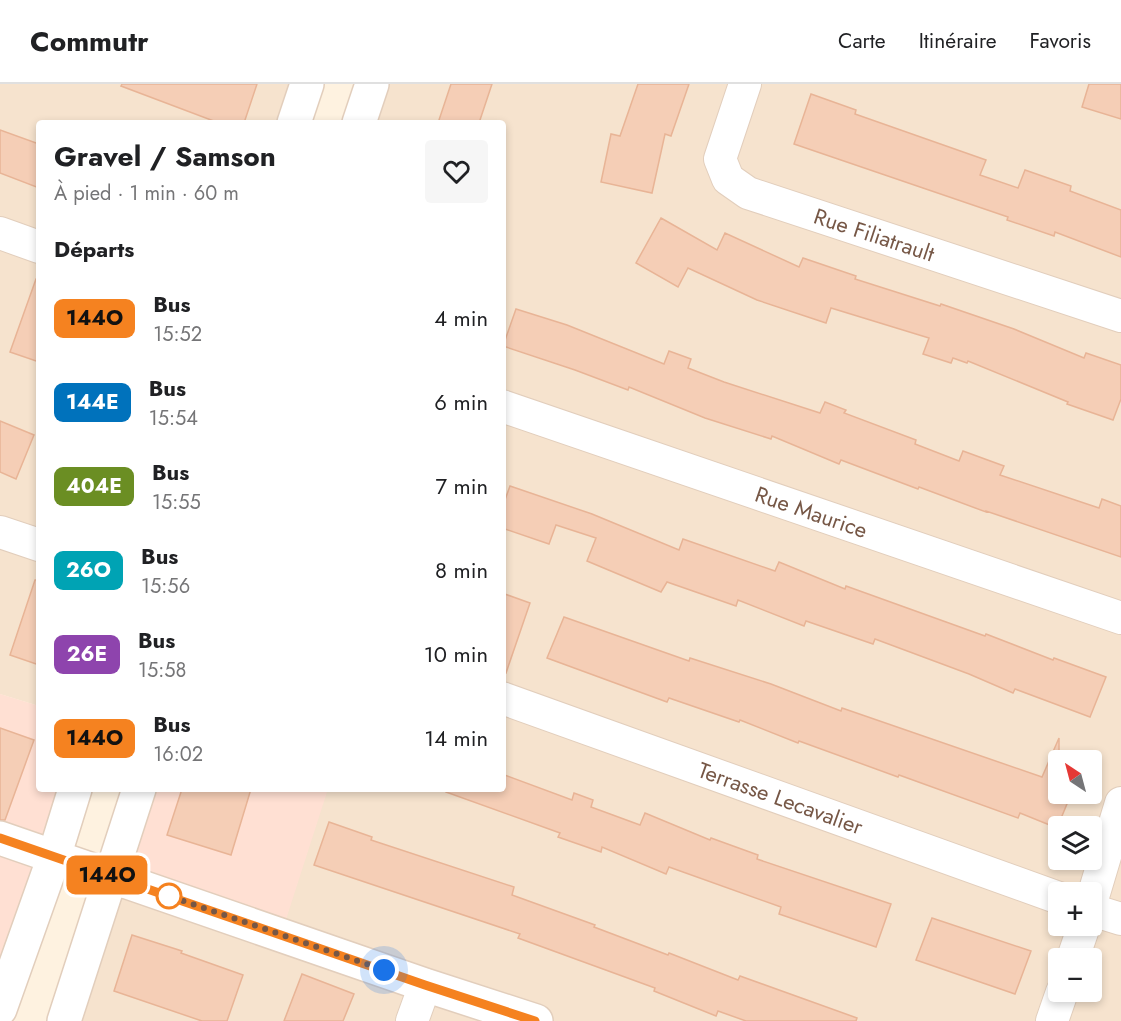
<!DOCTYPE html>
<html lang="fr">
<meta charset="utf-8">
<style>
:root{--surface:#fff;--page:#f6f6f6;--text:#202124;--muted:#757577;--line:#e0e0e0}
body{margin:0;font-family:Jost,sans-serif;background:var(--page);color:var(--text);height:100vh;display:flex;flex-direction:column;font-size:22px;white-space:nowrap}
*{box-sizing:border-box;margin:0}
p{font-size:20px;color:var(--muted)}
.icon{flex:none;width:33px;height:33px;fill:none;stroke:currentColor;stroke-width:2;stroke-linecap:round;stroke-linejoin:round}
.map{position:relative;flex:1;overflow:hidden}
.drawer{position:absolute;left:36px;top:36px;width:470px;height:672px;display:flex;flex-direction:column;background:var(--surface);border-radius:6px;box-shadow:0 3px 9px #0003}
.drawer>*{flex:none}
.badge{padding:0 12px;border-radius:9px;font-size:21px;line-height:39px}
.needle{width:39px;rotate:324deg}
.controls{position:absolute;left:1048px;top:666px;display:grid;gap:12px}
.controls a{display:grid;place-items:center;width:54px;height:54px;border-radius:6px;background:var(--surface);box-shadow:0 3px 9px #0003;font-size:30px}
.you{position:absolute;width:30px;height:30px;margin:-15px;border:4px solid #fff;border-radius:50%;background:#1a73e8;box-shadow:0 0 0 9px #1a73e833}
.map>.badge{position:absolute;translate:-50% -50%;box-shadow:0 0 0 3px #fff}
h2{padding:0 18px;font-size:22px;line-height:54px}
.round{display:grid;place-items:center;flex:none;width:63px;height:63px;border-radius:6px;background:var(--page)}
.head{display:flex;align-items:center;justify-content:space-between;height:102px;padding:0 18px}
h1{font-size:28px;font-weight:700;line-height:45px}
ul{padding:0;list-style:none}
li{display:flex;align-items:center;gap:18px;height:84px;padding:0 18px}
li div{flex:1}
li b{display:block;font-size:22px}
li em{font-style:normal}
li .badge{min-width:66px;font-weight:700;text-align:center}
header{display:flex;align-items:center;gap:36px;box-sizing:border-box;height:84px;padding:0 30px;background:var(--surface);border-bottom:2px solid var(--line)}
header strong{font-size:28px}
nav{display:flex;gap:33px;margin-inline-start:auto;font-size:21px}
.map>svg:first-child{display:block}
.residential{fill:#f6e3ce;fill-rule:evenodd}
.commercial{fill:#ffe0d3}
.building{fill:#f5ceb6;stroke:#e8b496;stroke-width:1.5}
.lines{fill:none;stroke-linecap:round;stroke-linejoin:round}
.minor-casing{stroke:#e2cebc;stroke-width:34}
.tertiary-casing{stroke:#e2cebc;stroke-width:36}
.minor{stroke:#fff;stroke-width:32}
.tertiary{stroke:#fff;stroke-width:33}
.line-casing{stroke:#fff;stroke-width:14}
.line{stroke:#f58220;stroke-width:9}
.walk{stroke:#765746;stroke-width:6;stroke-dasharray:0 10.8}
.stop-dot{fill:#fff;stroke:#f58220;stroke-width:3}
.labels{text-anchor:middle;stroke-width:4.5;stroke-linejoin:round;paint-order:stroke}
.street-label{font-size:22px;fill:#765746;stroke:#fff6e8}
</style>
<header>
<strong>Commutr</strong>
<nav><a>Carte</a><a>Itinéraire</a><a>Favoris</a></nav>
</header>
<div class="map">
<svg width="1121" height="937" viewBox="0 0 1121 937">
<rect width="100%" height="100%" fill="#fef2e0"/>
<g class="residential">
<polygon points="0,0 306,0 293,39 39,39 39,622 0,610"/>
<path d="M 372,0 L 1121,0 L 1121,937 L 66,937 L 140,705 L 502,705 L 502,39 L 359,39 ZM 1059,676 L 1092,676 L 1092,710 L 1059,710 ZM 1059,742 L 1092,742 L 1092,776 L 1059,776 ZM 1059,808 L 1092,808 L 1092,842 L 1059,842 ZM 1059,874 L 1092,874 L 1092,908 L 1059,908 Z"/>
</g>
<g class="commercial">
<polygon points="0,610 39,622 39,705 75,705 0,925"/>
<polygon points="139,705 328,705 281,851 111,793"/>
</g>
<g class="building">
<polygon points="122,0 257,0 244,39 219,39 121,2"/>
<polygon points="451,0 492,0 479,39 438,39"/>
<polygon points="638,0 689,0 671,52 665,50 652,109 601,98 611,50 620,52"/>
<polygon points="1089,0 1121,0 1121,35 1082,23"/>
<polygon points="811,10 856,26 855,30 986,76 980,91 1018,104 1025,86 1071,102 1070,107 1121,126 1121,173 1055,148 1054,152 1007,136 1008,133 794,60"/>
<polygon points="0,46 39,60 39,104 0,89"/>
<polygon points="661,134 717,166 725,149 799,183 803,174 856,192 855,195 940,222 941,220 1014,245 1084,274 1086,269 1121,281 1121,315 1113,336 1067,320 1068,318 968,277 967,279 953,274 951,279 923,270 929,254 831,224 826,239 757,216 688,184 678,203 636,179"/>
<polygon points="36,195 39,195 39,278 10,268"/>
<polygon points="516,225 567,241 664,280 669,267 691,275 688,284 724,298 820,329 825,318 846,326 844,329 916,356 915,360 959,377 963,367 1004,382 1000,391 1099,424 1102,415 1121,422 1121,473 986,427 986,428 919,403 918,405 841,376 839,380 772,352 771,355 705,334 629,303 628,306 575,286 503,262"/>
<polygon points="0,337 34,351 16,395 0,388"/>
<polygon points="510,402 592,430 679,466 683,455 775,487 779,478 845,505 846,502 985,552 986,550 1053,576 1054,574 1106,593 1090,633 1015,605 1013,609 969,590 875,555 873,560 806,537 804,542 738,516 736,522 667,498 661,508 587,477 596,454 556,441 549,460 502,444 502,424"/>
<polygon points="35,496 39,496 39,581 10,571"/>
<polygon points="502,509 530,519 506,589 502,588"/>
<polygon points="564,533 689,577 690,574 771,600 841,627 842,624 1042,693 1059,654 1059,710 1069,715 1057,744 1020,729 1018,734 899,691 898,693 799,657 798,659 740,636 739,638 669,614 667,618 547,574"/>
<polygon points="0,644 34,656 5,736 0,736"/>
<polygon points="502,690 572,716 574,709 593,716 591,723 640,741 645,729 710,756 711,754 758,771 757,775 891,820 876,863 779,830 781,823 669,783 666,790 602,763 601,768 558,753 560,749 446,708 447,705 502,705"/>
<polygon points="182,705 251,705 231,771 167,751"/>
<polygon points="329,738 372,753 371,756 514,803 512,811 595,841 594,843 668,871 669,869 738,896 740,892 857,934 856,937 746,937 718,927 716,932 654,907 655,904 518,854 520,850 314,781"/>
<polygon points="932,834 1031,867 1015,910 916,876"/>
<polygon points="132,851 182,867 181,869 243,891 227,937 202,937 114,907"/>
<polygon points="302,890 354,910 343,937 284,937"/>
</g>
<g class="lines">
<defs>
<g id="minor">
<path id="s1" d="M 745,0 L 720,75 L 728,95 L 748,109 L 1121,232"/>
<polyline points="0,149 39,163"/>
<path id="s2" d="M 502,322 L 1121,534"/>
<polyline points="0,448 39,461"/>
<path id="s3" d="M 502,614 L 1059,814"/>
<polyline points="1092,816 1121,719"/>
<polyline points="1092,826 1121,835"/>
<polyline points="1073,874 1084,842"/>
<polyline points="412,937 425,901"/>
<polyline points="1052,937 1062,908"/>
</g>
<g id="tertiary">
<polyline points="294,39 307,0"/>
<polyline points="359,39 372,0"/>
<polyline points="0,754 425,901 536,937"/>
<polyline points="0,925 54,773 75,705"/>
<polyline points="64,937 139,705"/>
</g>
</defs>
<use href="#minor" class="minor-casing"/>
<use href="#tertiary" class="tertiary-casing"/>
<use href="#minor" class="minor"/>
<use href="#tertiary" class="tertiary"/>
</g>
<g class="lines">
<defs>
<polyline id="line" points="0,754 425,901 535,937"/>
</defs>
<use href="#line" class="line-casing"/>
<use href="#line" class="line"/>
<polyline class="walk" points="169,812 166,811 384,886"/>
</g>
<circle class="stop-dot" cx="169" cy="812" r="12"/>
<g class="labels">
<g class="street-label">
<text dy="8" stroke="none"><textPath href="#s1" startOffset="258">Rue Filiatrault</textPath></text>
<text dy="8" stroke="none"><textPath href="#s2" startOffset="327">Rue Maurice</textPath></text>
<text dy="8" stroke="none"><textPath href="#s3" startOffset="296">Terrasse Lecavalier</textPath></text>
</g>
</g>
</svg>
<div class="controls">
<a><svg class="needle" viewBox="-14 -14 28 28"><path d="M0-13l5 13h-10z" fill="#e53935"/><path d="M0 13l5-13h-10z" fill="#757577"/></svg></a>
<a><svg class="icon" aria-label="layers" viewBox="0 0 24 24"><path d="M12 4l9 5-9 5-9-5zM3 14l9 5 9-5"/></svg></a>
<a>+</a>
<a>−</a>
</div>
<div class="you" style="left:384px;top:886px"></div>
<b class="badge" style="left:107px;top:791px;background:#f58220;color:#111">144O</b>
<section class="drawer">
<div class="head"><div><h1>Gravel / Samson</h1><p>À pied · 1 min · 60 m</p></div><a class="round"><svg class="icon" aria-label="heart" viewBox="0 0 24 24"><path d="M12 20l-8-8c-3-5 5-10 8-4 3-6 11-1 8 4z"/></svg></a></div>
<h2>Départs</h2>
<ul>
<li><span class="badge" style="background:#f58220;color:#111">144O</span><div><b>Bus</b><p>15:52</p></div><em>4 min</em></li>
<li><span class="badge" style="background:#0072bc;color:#fff">144E</span><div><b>Bus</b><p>15:54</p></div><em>6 min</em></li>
<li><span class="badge" style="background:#6b8e23;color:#fff">404E</span><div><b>Bus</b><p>15:55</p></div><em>7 min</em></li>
<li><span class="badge" style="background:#00a3b4;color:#fff">26O</span><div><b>Bus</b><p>15:56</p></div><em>8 min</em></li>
<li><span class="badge" style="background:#8e44ad;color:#fff">26E</span><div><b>Bus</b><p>15:58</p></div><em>10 min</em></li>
<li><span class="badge" style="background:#f58220;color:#111">144O</span><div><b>Bus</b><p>16:02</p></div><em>14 min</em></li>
</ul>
</section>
</div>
